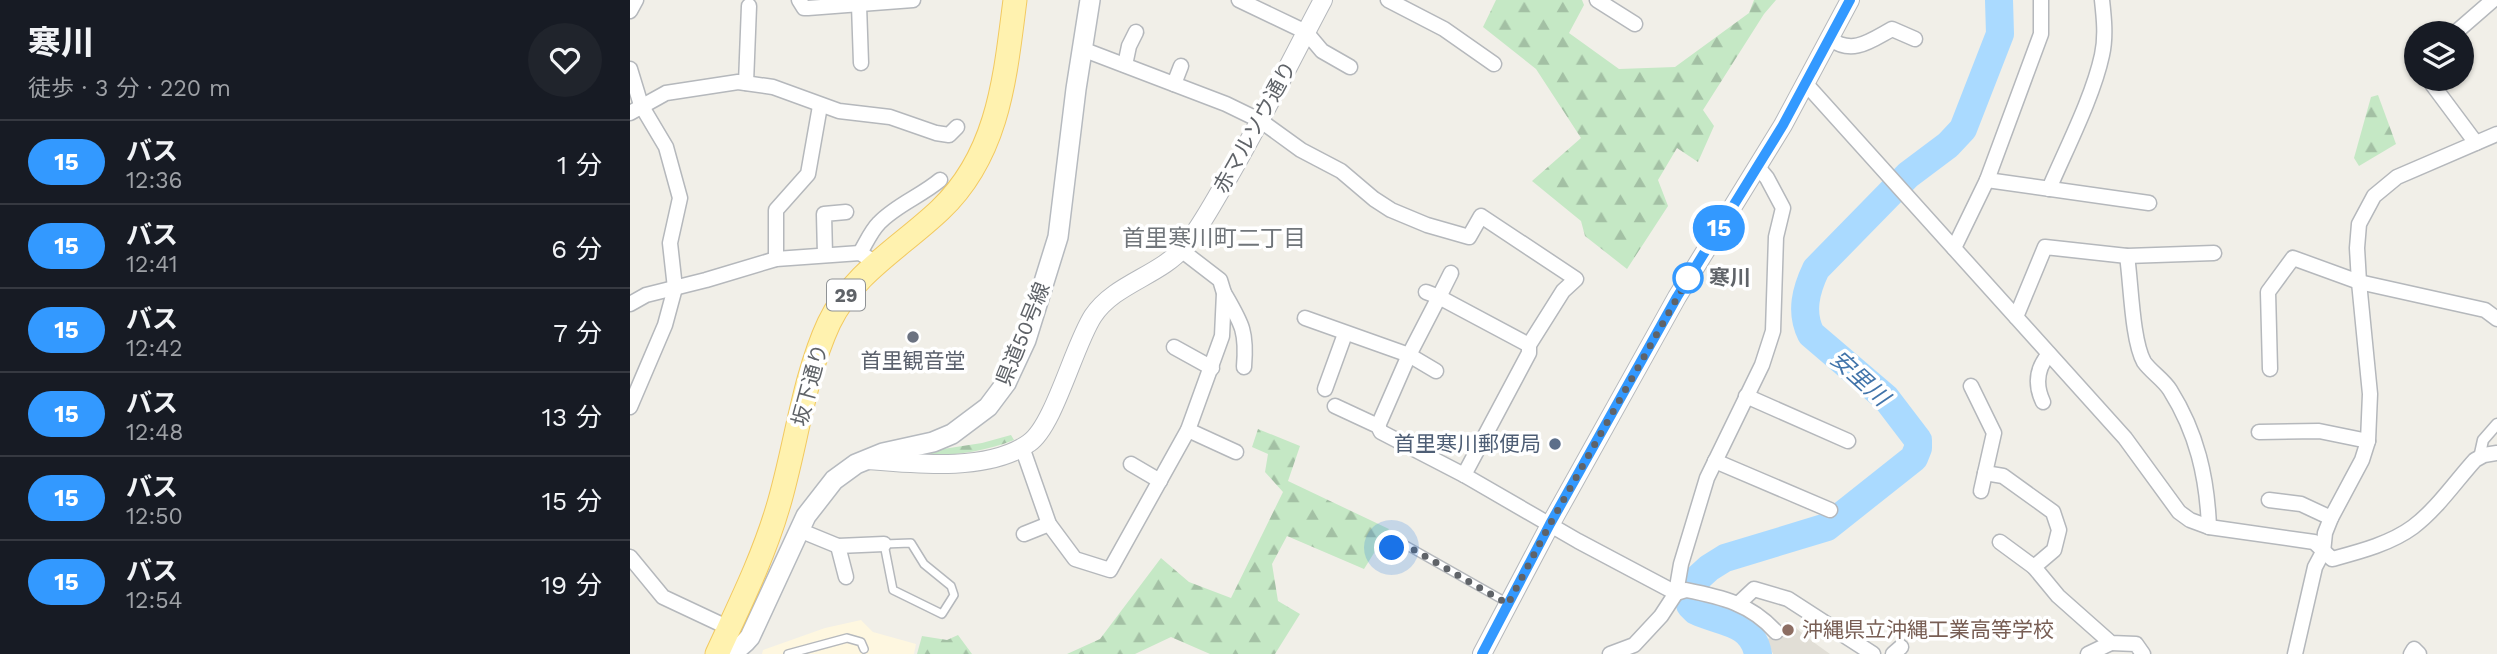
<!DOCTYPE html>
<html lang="ja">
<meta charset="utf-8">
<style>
:root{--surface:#171b24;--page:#20242c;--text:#f1f3f6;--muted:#9ea1a6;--line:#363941}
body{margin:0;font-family:"Work Sans","Noto Sans JP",sans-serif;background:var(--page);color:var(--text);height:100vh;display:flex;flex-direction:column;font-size:26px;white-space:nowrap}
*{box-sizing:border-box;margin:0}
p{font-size:23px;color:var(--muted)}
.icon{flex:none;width:38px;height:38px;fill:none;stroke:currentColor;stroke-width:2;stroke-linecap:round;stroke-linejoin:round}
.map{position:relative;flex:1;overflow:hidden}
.details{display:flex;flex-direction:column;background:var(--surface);width:630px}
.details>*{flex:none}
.badge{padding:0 14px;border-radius:23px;font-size:24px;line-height:46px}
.fabs{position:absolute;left:1774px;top:21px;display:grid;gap:14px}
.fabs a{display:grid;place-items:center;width:70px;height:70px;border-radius:50%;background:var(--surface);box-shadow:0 2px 5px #0004;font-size:35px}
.you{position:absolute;width:35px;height:35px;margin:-18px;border:5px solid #fff;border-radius:50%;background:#1a73e8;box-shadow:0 0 0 10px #1a73e833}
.map>.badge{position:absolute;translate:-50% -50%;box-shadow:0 0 0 4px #fff}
.round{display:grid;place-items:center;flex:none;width:74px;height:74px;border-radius:37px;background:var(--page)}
.summary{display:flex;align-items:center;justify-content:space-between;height:119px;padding:0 28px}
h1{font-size:33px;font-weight:800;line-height:52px}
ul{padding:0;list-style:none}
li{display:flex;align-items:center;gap:21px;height:84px;padding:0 28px;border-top:2px solid var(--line)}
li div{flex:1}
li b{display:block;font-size:26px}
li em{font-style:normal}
li .badge{min-width:77px;font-weight:700;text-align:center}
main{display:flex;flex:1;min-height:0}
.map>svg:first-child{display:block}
.commercial{fill:#fef7e0}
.education{fill:#e1ded6}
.forest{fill:url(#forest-firs)}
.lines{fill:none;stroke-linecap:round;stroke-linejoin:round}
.river{stroke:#aadaff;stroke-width:28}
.service-casing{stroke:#b5b8bc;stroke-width:10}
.pedestrian-casing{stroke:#b5b8bc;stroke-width:13}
.minor-casing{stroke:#b5b8bc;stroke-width:17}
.tertiary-casing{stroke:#b5b8bc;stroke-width:20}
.secondary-casing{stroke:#b6babf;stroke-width:22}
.primary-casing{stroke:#f2c960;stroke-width:25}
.service{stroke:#fff;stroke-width:7}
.pedestrian{stroke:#fff;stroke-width:10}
.minor{stroke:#fff;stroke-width:14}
.tertiary{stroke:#fff;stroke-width:18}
.secondary{stroke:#fff;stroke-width:19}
.primary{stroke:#fff2af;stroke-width:23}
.line-casing{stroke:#fff;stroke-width:16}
.line{stroke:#39f;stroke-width:10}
.walk{stroke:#5f6368;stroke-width:7;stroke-dasharray:0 12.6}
.stop-dot{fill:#fff;stroke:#39f;stroke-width:3.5}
.worship-dot{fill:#6b7280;stroke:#fff;stroke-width:2.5}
.service-dot{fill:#5c6f8a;stroke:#fff;stroke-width:2.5}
.education-dot{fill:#8d6e63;stroke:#fff;stroke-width:2.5}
.labels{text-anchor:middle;stroke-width:7;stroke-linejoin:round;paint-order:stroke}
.shield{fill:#fff;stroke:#8f9295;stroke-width:2}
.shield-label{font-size:19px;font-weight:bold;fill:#5f6368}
.street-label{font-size:21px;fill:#5f6368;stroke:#fff}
.stop-label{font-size:21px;font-weight:bold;fill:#5f6368;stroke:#fff;text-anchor:start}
.worship-label{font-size:21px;fill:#5b616d;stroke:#fff}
.service-label{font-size:21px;fill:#4e5e75;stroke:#fff;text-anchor:end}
.education-label{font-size:21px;fill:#785e54;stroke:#fff;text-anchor:start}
.neighbourhood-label{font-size:23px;fill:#70757a;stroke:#fff}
.water-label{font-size:23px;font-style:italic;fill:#4174aa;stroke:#fff}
</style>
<main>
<section class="details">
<div class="summary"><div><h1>寒川</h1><p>徒歩 · 3 分 · 220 m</p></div><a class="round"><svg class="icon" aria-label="heart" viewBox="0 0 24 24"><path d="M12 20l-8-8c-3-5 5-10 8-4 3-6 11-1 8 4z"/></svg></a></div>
<ul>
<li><span class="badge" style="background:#39f;color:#fff">15</span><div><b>バス</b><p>12:36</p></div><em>1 分</em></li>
<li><span class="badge" style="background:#39f;color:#fff">15</span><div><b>バス</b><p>12:41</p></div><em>6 分</em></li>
<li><span class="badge" style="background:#39f;color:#fff">15</span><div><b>バス</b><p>12:42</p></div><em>7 分</em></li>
<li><span class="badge" style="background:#39f;color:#fff">15</span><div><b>バス</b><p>12:48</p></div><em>13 分</em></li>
<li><span class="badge" style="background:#39f;color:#fff">15</span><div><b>バス</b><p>12:50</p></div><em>15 分</em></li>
<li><span class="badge" style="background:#39f;color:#fff">15</span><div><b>バス</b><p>12:54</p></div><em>19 分</em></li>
</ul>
</section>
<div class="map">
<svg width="1867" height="654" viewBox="0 0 1867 654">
<defs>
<pattern id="forest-firs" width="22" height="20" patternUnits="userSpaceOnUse" patternTransform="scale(1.75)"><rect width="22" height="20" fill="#c5e8c5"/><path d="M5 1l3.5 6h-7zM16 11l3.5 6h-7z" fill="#a3c0a4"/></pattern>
</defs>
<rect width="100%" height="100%" fill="#f1efe8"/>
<polygon class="commercial" points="231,620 243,632 286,644 284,654 132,654 133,650 195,628"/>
<polygon class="education" points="1157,621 1186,644 1200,654 1143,654 1137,640"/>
<g class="forest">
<polygon points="866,0 952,0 954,5 939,33 989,69 1045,67 1119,13 1124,0 1146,0 1134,14 1073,110 1084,126 1068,162 1047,148 1028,180 1038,206 997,269 955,236 951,221 902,181 951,138 906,69 853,27"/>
<polygon points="1748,95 1766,144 1729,166 1724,158 1741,97"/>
<polygon points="628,429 670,446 658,481 759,529 734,569 657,536 642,564 648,601 670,614 645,654 580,654 541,637 505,654 437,654 470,639 531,558 559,582 601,598 653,492 635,472 638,454 622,447"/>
<path d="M 381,435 L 384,440 C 357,451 331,454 301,456 L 300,451 L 352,443 Z"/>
<polygon points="328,635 342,654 287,654 292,636 317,640"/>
</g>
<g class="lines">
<path class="river" d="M 1128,654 C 1122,621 1091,623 1066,611 L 1060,605 L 1059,599 L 1068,578 L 1079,568 L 1095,558 L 1197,527 L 1284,458 L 1288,448 L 1288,440 L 1256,398 L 1181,334 C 1170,312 1176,290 1186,269 L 1278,175 L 1318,145 L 1333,129 L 1370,34 L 1369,0"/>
<defs>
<g id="service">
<polygon points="281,543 294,564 321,586 324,595 312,614 263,590 254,544"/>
<polyline points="762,548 772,543 878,603"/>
<polyline points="158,654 217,638 231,642 234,649"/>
</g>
<polyline id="pedestrian" points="1849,458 1853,440 1867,424"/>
<g id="minor">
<polyline points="169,0 174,8 178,8 283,0"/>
<polyline points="609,0 676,32 692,51 720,67"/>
<polyline points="758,0 814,29 864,64"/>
<polyline points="967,0 1005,24"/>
<polyline points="229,5 231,63"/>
<polyline points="0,11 6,0"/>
<polyline points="1825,33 1863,0"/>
<path d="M 1200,39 C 1223,55 1240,41 1262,29 L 1285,39"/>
<polyline points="452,49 596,104 631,121 671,150 711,171 744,199 761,210 797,225 839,237 851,216 946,279 933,291 899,345 899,353 834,475"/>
<polyline points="495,65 499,46 506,32"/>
<polyline points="0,69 11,105 36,147 50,198 40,243 45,288 35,325 0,407"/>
<polyline points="1801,79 1802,84 1846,143"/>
<polyline points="116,83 119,6"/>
<polyline points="544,84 551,66"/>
<path d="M 1176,84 L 1495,438 L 1549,512 L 1560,520 L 1579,527 L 1684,542 L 1702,559 C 1728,552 1760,544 1783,527 C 1807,509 1825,482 1845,460 L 1854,455 L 1867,453"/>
<polyline points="0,113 36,93 108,82 143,87 209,111 260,117 306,133 319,135 327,127"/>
<polyline points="1357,180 1411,34 1411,0"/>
<path d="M 1419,189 C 1436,149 1463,97 1472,55 C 1476,37 1474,18 1472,0"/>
<polyline points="1324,248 1357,180 1519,203"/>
<path d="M 230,253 C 236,243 241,231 249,223 C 266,205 291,196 310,180"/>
<polyline points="195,255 194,214 216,212"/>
<path d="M 1497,256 C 1501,282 1502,341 1514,362 C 1521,372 1533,379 1540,390 C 1567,433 1577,477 1579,527"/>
<polyline points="146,259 146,210 178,174 190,106"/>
<polyline points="796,292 809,297 821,273"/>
<path d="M 594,293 C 612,324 617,331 614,367"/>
<polyline points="0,304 16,295 76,280 146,259 230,253 246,263"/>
<polyline points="1386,317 1415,247 1497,256 1584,253"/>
<polyline points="675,318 779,355 806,371"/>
<polyline points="544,347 582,368"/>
<polyline points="1640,369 1638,292 1663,258 1729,282 1855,310 1867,319"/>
<polyline points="1341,386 1364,433 1355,473 1373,476 1423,512 1429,530 1424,550 1404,567 1428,596 1481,643 1506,644 1513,654"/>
<polyline points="695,389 715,334"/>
<polyline points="1116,396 1218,441"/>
<path d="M 1413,402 C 1405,385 1406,369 1419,354"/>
<path d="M 705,406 L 748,426 L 751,432 L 834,475 L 948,541 L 1046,593 L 1056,590 C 1092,597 1121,604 1146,632"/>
<polyline points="748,426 779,355 809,297 899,345"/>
<polyline points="558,430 606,452"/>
<polyline points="1629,432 1689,431 1738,441"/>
<polyline points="392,447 419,524 445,559 480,570 558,430 592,336 594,293 590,280 551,250"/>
<polyline points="1085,461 1200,510"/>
<polyline points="501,464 530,481"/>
<polyline points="1351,491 1355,473"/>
<polyline points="1639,500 1671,504 1701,518"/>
<polyline points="169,530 208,546 254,544"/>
<polyline points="394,534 419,524"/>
<polyline points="1370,542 1404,567"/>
<polyline points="208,546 216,577"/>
<polyline points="0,557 33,597 99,628"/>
<polyline points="1108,604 1124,589 1158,599 1243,654"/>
<polyline points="980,654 1004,645 1031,616 1046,593 1051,564 1077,478 1132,365 1143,331 1146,237 1153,208 1137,178 1127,166"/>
<polyline points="1263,654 1271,647"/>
<polyline points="1458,654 1481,643"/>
<polyline points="1665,654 1685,567 1693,552 1695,533 1701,518 1732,460 1738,441 1740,394 1729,282 1727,248 1729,224 1744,196 1767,177 1867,134"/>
<polyline points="1781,654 1784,649 1789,654"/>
</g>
<g id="tertiary">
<path d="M 238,460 C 285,464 359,472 399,443 C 424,426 444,345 463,316 C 485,283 530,276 555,246 C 572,225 584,201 598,178 C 632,120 661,60 693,0"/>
<polyline points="852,654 920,525 1047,297 1153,125 1220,0"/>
</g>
<path id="secondary" d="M 90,647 C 104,653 111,648 120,637 L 176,516 L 204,480 L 226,464 L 253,453 L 303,442 L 322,434 L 358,407 L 376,383 L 396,340 L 428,237 L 446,89 L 460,0"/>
<path id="primary" d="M 87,654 C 109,606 133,558 148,507 C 166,447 173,379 199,323 C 223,273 271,247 310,210 C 369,154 375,77 385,0"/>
</defs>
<use href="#service" class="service-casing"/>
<use href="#pedestrian" class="pedestrian-casing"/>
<use href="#minor" class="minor-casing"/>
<use href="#tertiary" class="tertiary-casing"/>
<use href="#secondary" class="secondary-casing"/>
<use href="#primary" class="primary-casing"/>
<use href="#service" class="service"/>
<use href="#pedestrian" class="pedestrian"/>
<use href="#minor" class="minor"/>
<use href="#tertiary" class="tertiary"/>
<use href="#secondary" class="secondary"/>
<use href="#primary" class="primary"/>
</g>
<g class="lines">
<defs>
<polyline id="line" points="852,654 920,524 1047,297 1153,125 1220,0"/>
</defs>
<use href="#line" class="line-casing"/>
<use href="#line" class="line"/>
<polyline class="walk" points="762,548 772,543 878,604 920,524 1060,275 1058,278"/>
</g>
<circle class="stop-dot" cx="1058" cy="278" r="14"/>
<circle class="worship-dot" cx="283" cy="337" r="7"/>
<circle class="service-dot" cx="925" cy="444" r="7"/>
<circle class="education-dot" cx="1158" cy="630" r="7"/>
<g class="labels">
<rect class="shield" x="197" y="279.5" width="38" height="31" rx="5"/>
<g class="shield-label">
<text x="216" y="302">29</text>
</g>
<g class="street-label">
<text transform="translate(625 127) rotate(-61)" y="7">赤マルソウ通り</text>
<text transform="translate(393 334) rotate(-68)" y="7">県道50号線</text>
<text transform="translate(180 385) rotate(-75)" y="7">坂下通り</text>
</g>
<g class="stop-label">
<text x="1079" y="285">寒川</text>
</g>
<g class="worship-label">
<text x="283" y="368">首里観音堂</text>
</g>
<g class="service-label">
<text x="911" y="451">首里寒川郵便局</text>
</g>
<g class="education-label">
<text x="1172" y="637">沖縄県立沖縄工業高等学校</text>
</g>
<g class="neighbourhood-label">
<text x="584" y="246">首里寒川町二丁目</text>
</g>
<g class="water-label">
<text transform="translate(1230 378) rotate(42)" y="8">安里川</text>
</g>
</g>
</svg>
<div class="fabs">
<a><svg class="icon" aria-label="layers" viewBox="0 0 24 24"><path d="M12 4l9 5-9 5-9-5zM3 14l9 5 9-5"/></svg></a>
</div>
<div class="you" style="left:762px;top:548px"></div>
<b class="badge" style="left:1089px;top:228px;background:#39f;color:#fff">15</b>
</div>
</main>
